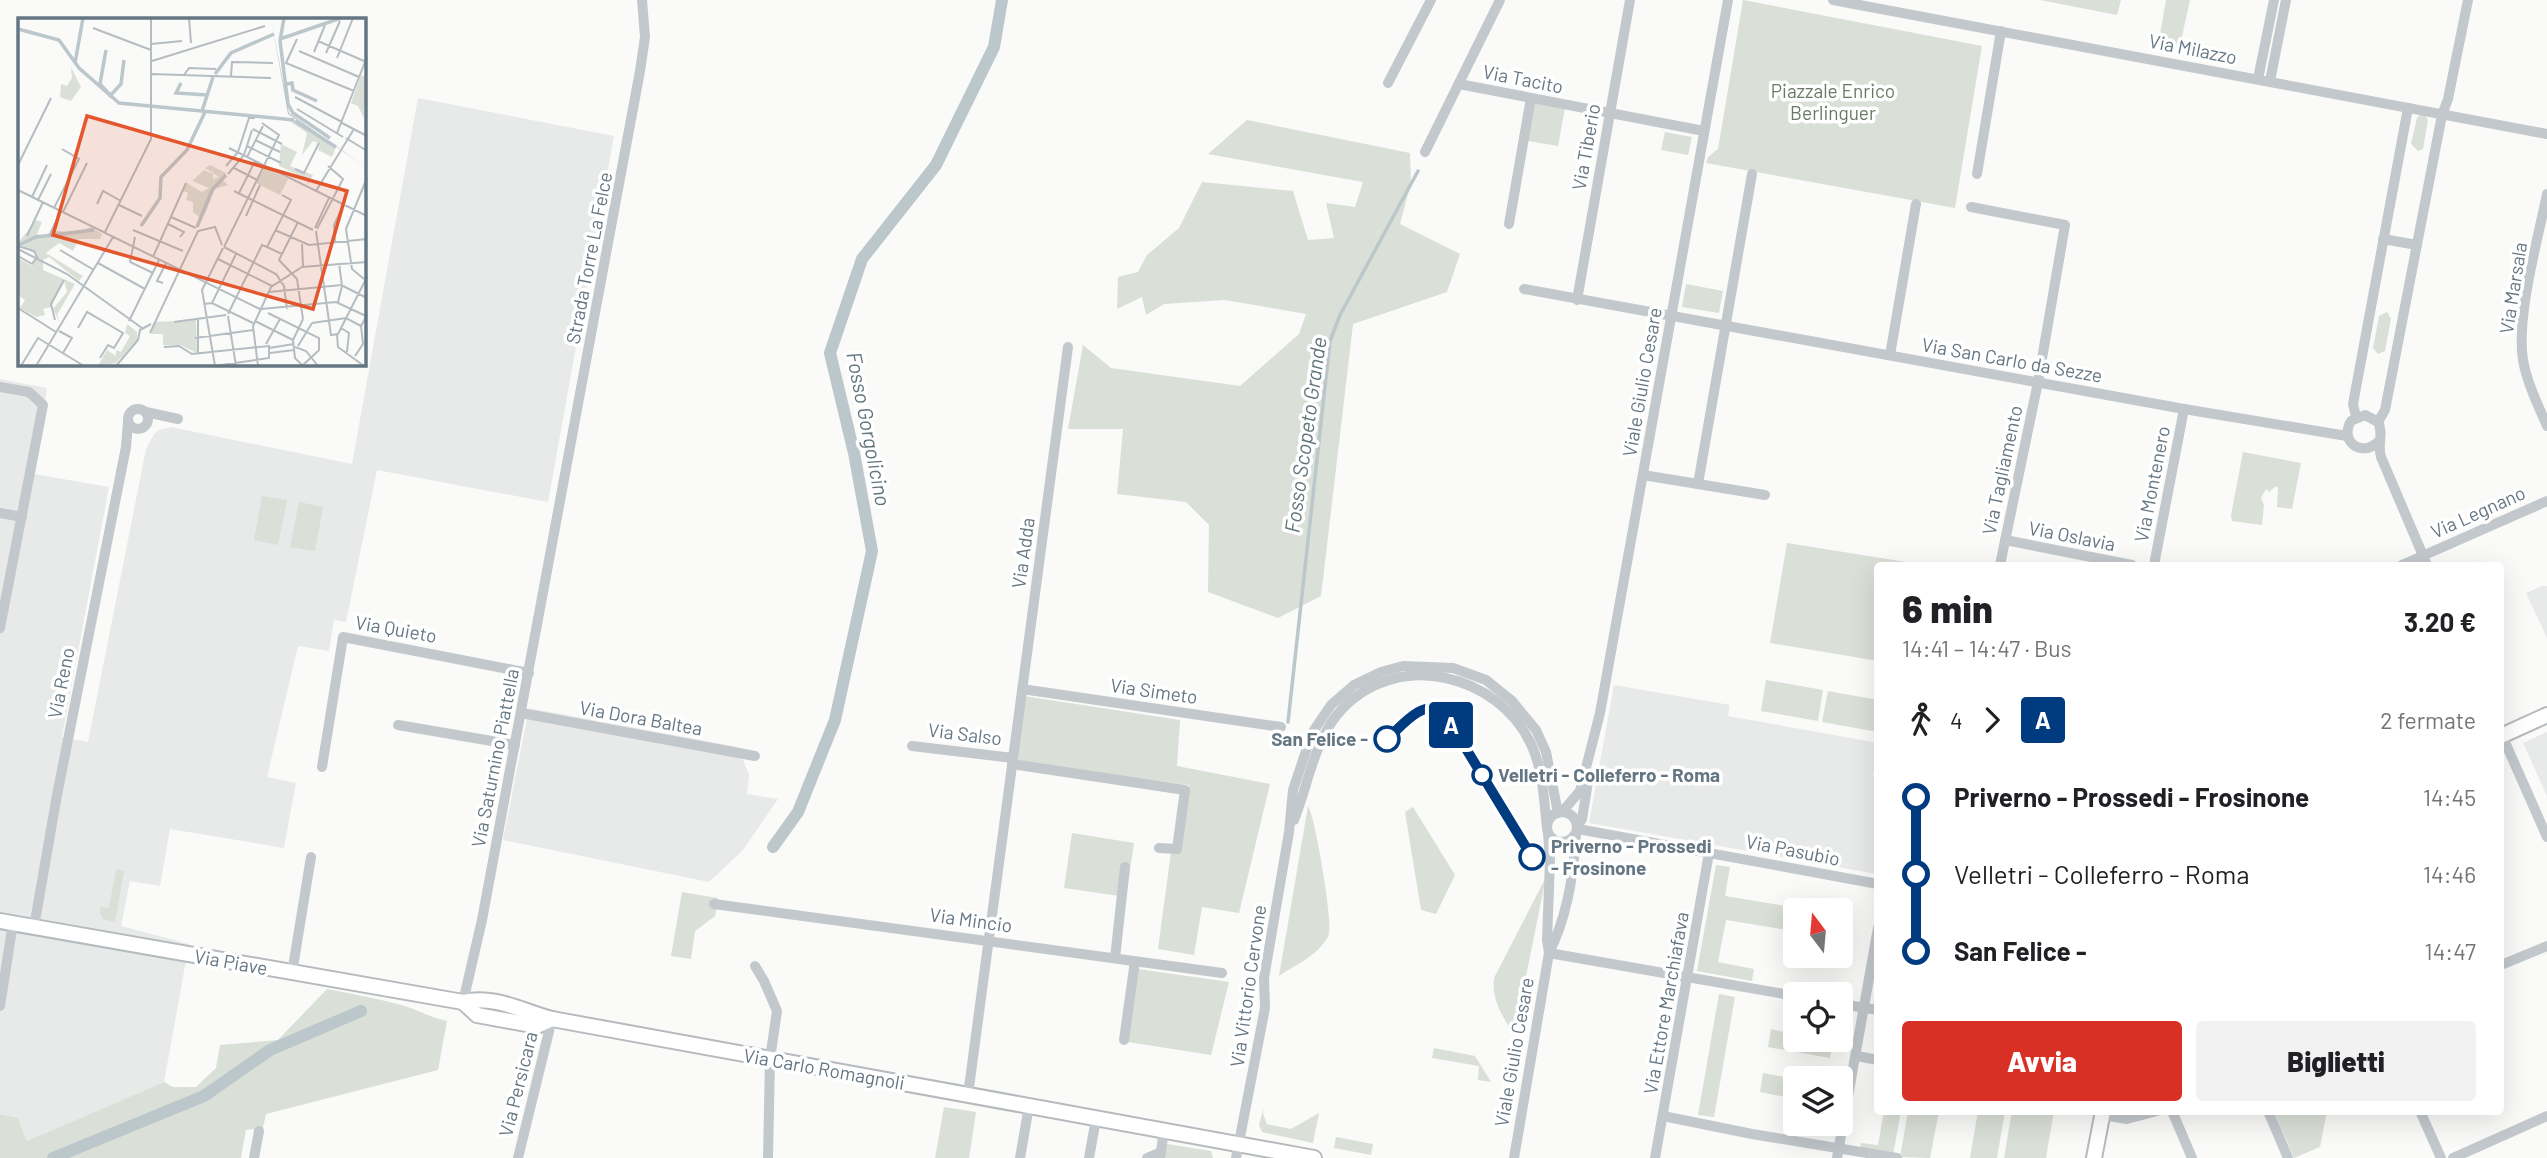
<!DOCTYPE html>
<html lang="it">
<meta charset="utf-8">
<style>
:root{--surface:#fff;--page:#f2f2f2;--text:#202124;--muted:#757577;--accent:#d93025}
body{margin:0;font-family:Barlow,sans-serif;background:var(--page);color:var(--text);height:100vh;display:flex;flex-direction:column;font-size:26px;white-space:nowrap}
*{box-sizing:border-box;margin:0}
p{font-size:23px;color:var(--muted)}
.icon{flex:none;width:38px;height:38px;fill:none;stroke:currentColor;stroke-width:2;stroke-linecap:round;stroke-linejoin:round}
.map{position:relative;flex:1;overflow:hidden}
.drawer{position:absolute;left:1874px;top:562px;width:630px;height:553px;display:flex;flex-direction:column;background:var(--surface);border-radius:7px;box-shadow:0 7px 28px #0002}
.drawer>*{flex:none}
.badge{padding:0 14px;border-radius:5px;font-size:24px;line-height:46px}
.needle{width:46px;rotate:344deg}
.tools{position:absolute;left:1783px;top:898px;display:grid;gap:14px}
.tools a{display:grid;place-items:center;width:70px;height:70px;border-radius:7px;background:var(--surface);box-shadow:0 7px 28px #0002;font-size:35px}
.map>.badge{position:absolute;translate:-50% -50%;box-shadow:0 0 0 4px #fff}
.legs{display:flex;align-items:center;gap:10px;height:77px;padding:0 28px;font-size:23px}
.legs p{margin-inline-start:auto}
.summary{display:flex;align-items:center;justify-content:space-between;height:119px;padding:0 28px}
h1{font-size:38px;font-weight:800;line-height:52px}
.primary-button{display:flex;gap:14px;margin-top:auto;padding:14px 28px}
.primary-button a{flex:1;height:80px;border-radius:7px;background:var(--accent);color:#fff;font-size:28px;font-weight:800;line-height:80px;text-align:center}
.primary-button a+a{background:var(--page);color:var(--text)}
ul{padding:0 28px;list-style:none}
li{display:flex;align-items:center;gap:24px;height:77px;font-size:26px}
li i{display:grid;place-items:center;width:10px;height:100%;margin:0 9px;background:currentColor}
li i::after{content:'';width:18px;height:18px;margin:-9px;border:5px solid;border-radius:50%;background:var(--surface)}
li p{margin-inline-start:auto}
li:first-child i{background:linear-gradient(#0000 50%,currentColor 0)}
li:last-child i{background:linear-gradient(currentColor 50%,#0000 0)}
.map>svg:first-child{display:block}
.built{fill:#e8e9e9}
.green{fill:#dadfd7}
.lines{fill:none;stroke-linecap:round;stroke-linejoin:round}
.stream{stroke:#bbc7cb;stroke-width:3.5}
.canal{stroke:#bbc7cb;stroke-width:12}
.major-casing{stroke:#b5babe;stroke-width:18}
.minor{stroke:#c3c8cc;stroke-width:10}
.major{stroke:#fff;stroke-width:14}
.line-1-casing{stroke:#fff;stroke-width:16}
.line-1{stroke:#003b80;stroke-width:10}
.stop-1-dot{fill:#fff;stroke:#003b80;stroke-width:3.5}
.labels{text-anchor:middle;stroke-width:7;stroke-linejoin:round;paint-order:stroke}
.street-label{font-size:19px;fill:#657683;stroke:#fff}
.park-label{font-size:19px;fill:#687a64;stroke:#fff}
.stop-label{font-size:19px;font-weight:bold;fill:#657683;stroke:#fff;text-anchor:start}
.water-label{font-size:21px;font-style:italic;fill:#60757c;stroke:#fff}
.inset-river{fill:none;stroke:#bbc7cb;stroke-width:3.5}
.inset-road{fill:none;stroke:#b5bdc2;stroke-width:2}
.view{fill:#e4572e;fill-opacity:0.15;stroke:#e4572e;stroke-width:3.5}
.inset-edge{fill:none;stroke:#657683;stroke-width:3.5}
</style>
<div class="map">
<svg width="2547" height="1158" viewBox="0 0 2547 1158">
<rect width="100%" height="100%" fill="#fafaf8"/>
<g class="built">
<polygon points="418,98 614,136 548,502 377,470 346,622 334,620 329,651 298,646 267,777 296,783 284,848 170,829 160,886 130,881 121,926 189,944 164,1082 27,1141 18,1118 0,1114 0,379 47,388 34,474 109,487 62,737 88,742 146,449 154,434 159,430 171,427 352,464"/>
<polygon points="2542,586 2547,586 2547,638 2526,593"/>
<polygon points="1614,685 1730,705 1728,716 1878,743 1873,776 1878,777 1877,874 1589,823"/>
<polygon points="529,708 738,747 749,775 747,794 778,799 743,850 709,882 503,840"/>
<polygon points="2547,732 2547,796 2523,743"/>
</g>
<g class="green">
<polygon points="1743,0 1982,46 1955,208 1706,163 1708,157 1718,149"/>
<polygon points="2040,0 2121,0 2117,15"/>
<polygon points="2166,0 2190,0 2179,50 2158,46"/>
<polygon points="1535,103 1565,108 1558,146 1528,141"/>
<polygon points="2420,115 2425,115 2428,120 2423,149 2418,151 2411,144 2417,118"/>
<polygon points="1247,120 1410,153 1411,183 1400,224 1460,254 1447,292 1353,324 1321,596 1278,618 1208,592 1209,525 1186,502 1117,494 1123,429 1068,429 1083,345 1111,368 1240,386 1299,334 1306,314 1225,300 1164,304 1146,315 1142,297 1117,309 1118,277 1138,272 1147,255 1179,228 1202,182 1293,191 1308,240 1334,238 1326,203 1355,207 1363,182 1208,154"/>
<polygon points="1665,132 1692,137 1688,155 1661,150"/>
<polygon points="1686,284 1723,291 1719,313 1682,307"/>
<polygon points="2387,312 2391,319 2385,351 2378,354 2373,348 2379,316"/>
<polygon points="2243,452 2301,463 2292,509 2277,507 2278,488 2276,486 2269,492 2266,489 2261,498 2264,505 2262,525 2232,521 2231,515"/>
<polygon points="262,496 287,500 278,545 254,540"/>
<polygon points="299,502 323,507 315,551 290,547"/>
<polygon points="1787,543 1925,565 1878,565 1878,661 1770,643"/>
<polygon points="1766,680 1823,690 1818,721 1761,711"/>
<polygon points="1828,691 1878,700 1878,732 1822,722"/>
<polygon points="1024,696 1180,720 1177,766 1270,784 1239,913 1202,907 1194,955 1158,949 1171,852 1181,852 1189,785 1015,762"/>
<path d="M 1308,806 C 1315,816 1333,922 1329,934 C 1321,954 1295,965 1279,976 Z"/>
<polygon points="1413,807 1455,875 1436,914 1421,910 1405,812"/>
<polygon points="1072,833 1134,843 1126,897 1064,888"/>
<polygon points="1716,865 1730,867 1725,896 1798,908 1796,910 1794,931 1726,920 1718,962 1754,969 1752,981 1697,971"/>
<polygon points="116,869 124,871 115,922 103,919 100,913 100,907 109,908"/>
<path d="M 1544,881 L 1545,882 L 1514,1036 C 1504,1017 1491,1001 1494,978 Z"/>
<polygon points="682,892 718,898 715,916 695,931 691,959 671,956"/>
<polygon points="1138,969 1229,982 1211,1055 1128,1042"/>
<path d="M 327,989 C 353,994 379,999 405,1006 C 420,1011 432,1018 447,1021 L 438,1070 L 266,1114 L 263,1128 L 246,1130 L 241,1158 L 0,1158 L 0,1114 L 18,1118 L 27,1141 L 164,1082 L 173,1087 L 196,1087 L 216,1068 L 220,1045 L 278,1040 Z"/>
<polygon points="1719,994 1735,997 1714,1117 1698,1115"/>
<polygon points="1771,1029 1795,1034 1796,1040 1833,1040 1830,1058 1768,1047"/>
<polygon points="1434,1048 1475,1056 1491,1082 1478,1080 1479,1066 1432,1058"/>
<polygon points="1763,1073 1795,1079 1795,1099 1760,1092"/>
<polygon points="944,1107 976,1112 969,1158 935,1158"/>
<polygon points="1264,1107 1263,1114 1267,1124 1291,1129 1319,1113 1313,1143 1262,1132 1259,1125"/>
<polygon points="1884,1111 1901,1111 1893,1155 1860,1149 1861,1143 1878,1145"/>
<polygon points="1908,1111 1939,1111 1930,1158 1900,1157"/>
<polygon points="1978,1111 2005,1111 1997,1158 1970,1158"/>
<polygon points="2012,1111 2054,1111 2046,1158 2004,1158"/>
<polygon points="2282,1111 2327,1111 2320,1147 2294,1158 2275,1114"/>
<polygon points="1336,1137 1373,1144 1371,1155 1334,1148"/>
<polygon points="1167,1144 1211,1151 1213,1158 1164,1158"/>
</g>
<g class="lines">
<polyline class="stream" points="1288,722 1330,341 1340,315 1418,171"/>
<g class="canal">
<polyline points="773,847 798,812 835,720 872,551 854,453 830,353 862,259 936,165 994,47 1002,0"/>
<polyline points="53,1158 204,1096 270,1050 361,1011"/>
</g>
<defs>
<g id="major">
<polyline points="2501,736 2547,715"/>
<path d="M 0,921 L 463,1002 C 496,995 521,1011 552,1019 L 1314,1158"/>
<polyline points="463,1002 477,1015 537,1026 552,1019"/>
<polyline points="2094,1158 2103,1111"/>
</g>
</defs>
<use href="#major" class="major-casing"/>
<g class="minor">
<polyline points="1833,0 2547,134"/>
<polyline points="2258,79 2274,0"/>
<polyline points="2270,81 2286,0"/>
<polyline points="1388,83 1431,0"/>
<polyline points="1459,84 1704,131"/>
<polyline points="1425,152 1500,0"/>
<polyline points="1977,174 2001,31"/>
<path d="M 2547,194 C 2538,239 2516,316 2523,360 C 2527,383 2538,405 2547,426"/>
<polyline points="1971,207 2065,225 2038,382 2000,565"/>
<polyline points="1509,224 1531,98"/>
<polyline points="2383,239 2417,245"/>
<polyline points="1524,289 2184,409 2347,436"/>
<polyline points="1577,300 1630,0"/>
<polyline points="1890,355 1916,204"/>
<polyline points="0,387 29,392 43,405 0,628"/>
<circle cx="138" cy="419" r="10"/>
<polyline points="146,412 178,419"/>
<polyline points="2356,417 2353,404 2408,108"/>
<polyline points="2378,422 2385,410 2442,115 2448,99 2468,0"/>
<path d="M 2378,442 C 2361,458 2339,441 2351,421 L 2365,415 L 2378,422 C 2384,434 2377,444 2381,457 L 2427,565"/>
<polyline points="1643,475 1765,495"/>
<polyline points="1698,484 1752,174"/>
<polyline points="0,513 22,517"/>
<polyline points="2005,540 2132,565"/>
<polyline points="2154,565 2184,409"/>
<polyline points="2402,565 2547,501"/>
<polyline points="1022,689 1281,727"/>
<polyline points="521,713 755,756"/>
<polyline points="398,725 515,745"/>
<polyline points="2501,733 2547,837"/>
<polyline points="912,746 1013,758"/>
<polyline points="1012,764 1185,790 1177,849 1159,848"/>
<polyline points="322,767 343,637 529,673"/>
<circle cx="1562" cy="827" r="15"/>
<polyline points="1562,812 1580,791 1600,713 1728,0"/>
<path d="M 1294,820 C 1309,783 1314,738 1343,708 C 1399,650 1498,674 1531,744 C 1543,769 1544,801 1547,828"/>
<polyline points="1578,825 1582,819 1588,782"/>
<polyline points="1578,829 1878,884"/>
<polyline points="1548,833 1550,861 1547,940 1549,953"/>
<polyline points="714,904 1222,973"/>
<polyline points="34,927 57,795 126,447 128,422"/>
<polyline points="1549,953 1796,996"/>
<polyline points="1115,958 1125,867"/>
<polyline points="2501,965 2547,946"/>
<polyline points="755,966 764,981 777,1011 770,1059 768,1158"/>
<polyline points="292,973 311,857"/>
<polyline points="463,1002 482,920 640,71 645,37 642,0"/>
<polyline points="1841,1004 1878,1010"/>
<polyline points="0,1006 13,923"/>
<polyline points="1124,1040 1135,961"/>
<polyline points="1857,1056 1878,1060"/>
<polyline points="968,1095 1068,347"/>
<polyline points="2172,1111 2192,1158"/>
<polyline points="2268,1111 2288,1158"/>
<polyline points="2420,1111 2441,1158"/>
<polyline points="2102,1115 2127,1119 2157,1111"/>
<polyline points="1663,1116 1752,1134 1897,1158"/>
<polyline points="254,1158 259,1131"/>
<polyline points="518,1158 552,1019"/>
<polyline points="1020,1158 1029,1106"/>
<polyline points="1089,1158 1096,1119"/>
<polyline points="1147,1158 1161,1152"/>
<polyline points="1160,1158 1164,1131"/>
<polyline points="1236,1158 1265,1008 1264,978 1289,832 1293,790 1312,733 1331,705 1354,685 1381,672 1403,666 1453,668 1486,680 1512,701 1536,730 1546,752 1558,813"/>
<path d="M 1514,1158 L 1549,953 C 1567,917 1574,873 1576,834"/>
<polyline points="1655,1158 1709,853"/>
<polyline points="1837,1158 1878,928"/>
<polyline points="2453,1158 2547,1116"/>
</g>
<use href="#major" class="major"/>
</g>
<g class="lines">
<defs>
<path id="line-1" d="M 1387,739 C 1402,726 1422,699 1443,711 L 1532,857"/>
</defs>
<use href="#line-1" class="line-1-casing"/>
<use href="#line-1" class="line-1"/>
</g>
<g class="stop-1-dot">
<circle cx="1387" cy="739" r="12"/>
<circle cx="1482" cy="775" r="9"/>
<circle cx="1532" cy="857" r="12"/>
</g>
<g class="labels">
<g class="street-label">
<text transform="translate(2193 49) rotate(11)" y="7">Via Milazzo</text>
<text transform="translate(1523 79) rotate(11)" y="7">Via Tacito</text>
<text transform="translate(1586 147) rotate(-80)" y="7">Via Tiberio</text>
<text transform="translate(589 258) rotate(-79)" y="7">Strada Torre La Felce</text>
<text transform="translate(2513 288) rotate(-81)" y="7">Via Marsala</text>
<text transform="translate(2012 360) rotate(10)" y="7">Via San Carlo da Sezze</text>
<text transform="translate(1642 382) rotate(-80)" y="7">Viale Giulio Cesare</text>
<text transform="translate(2002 470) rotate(-78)" y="7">Via Tagliamento</text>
<text transform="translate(2152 484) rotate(-79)" y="7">Via Montenero</text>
<text transform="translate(2478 512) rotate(-24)" y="7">Via Legnano</text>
<text transform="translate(2072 536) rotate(11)" y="7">Via Oslavia</text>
<text transform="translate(1023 553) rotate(-82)" y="7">Via Adda</text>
<text transform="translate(396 629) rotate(10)" y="7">Via Quieto</text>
<text transform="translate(61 683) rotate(-79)" y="7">Via Reno</text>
<text transform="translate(1154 691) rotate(8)" y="7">Via Simeto</text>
<text transform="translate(641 718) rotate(10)" y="7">Via Dora Baltea</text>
<text transform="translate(965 734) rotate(7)" y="7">Via Salso</text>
<text transform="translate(495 758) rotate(-79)" y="7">Via Saturnino Piattella</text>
<text transform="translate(1793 850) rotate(11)" y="7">Via Pasubio</text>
<text transform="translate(971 920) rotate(8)" y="7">Via Mincio</text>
<text transform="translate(231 962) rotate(10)" y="7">Via Piave</text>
<text transform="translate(1248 986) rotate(-82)" y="7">Via Vittorio Cervone</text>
<text transform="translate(1666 1003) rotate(-80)" y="7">Via Ettore Marchiafava</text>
<text transform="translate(1514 1052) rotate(-80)" y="7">Viale Giulio Cesare</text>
<text transform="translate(824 1069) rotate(10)" y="7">Via Carlo Romagnoli</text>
<text transform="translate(518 1084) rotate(-76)" y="7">Via Persicara</text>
</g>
<g class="park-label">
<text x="1833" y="98">Piazzale Enrico<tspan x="1833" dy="22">Berlinguer</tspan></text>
</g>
<g class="stop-label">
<text x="1368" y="746" text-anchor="end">San Felice -</text>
<text x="1498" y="782">Velletri - Colleferro - Roma</text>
<text x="1551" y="853">Priverno - Prossedi<tspan x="1551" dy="22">- Frosinone</tspan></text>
</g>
<g class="water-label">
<text transform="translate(868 429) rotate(79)" y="7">Fosso Gorgolicino</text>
<text transform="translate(1306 435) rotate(-82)" y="7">Fosso Scopeto Grande</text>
</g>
</g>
<g transform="translate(18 18)">
<rect width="348" height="348" fill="#fafaf8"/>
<path d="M 53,49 L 63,69 L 53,83 L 42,79 L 43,66 L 49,68 L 54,60 ZM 343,57 L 348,59 L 346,100 L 340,88 L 333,85 ZM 276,102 L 318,129 L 314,139 L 300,132 L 302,126 L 295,123 L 284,137 L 289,115 L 273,104 ZM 263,126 L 279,134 L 272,148 L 295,157 L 290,167 L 289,161 L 261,148 ZM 192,147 L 208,155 L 205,162 L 210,167 L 197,171 L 186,198 L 181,199 L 175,194 L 175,184 L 168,182 L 170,175 L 165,173 L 169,165 L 184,174 L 191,170 L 174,163 L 186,152 L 195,156 L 195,161 L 201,159 L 187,150 ZM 247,149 L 270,161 L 262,177 L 238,165 ZM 18,202 L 24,204 L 19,216 L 24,219 L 31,218 L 35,212 L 57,215 L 73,209 L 84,216 L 82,221 L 61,221 L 55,233 L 41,225 L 28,235 L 65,258 L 61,263 L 31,239 L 25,242 L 25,252 L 57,266 L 39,297 L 42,305 L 35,291 L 49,274 L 46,262 L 33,289 L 25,291 L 27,297 L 18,299 L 2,290 L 7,282 L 0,277 L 0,240 L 14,248 L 19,237 L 0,225 ZM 178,302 L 179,335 L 162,327 L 145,327 L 145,316 L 133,316 L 136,304 ZM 109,306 L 119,314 L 119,322 L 98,345 L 80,348 L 89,332 L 98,338 L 98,332 L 103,334 L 112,318 L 107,315 Z" fill="#dadfd7"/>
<path d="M 253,0 L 271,95 L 348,149 L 270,96 Z" fill="#bbc7cb"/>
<path class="inset-river" d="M 266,0 L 262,23 L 270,86 L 275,95 L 312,120M 0,11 L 41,22 L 61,50 L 101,85 L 276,102M 262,21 L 323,0M 88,32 L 82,66 L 93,78M 57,45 L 65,0M 197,56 L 213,35 L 256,16M 163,65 L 158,75 L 189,77M 269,66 L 274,65 L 275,72 L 299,83M 91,79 L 103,66 L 106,42M 184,93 L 195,59M 277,103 L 318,129M 123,208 L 142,180 L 143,159 L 169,132 L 187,94M 179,209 L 194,172 L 208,157M 1,227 L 18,219 L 76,212"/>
<path class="inset-road" d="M 171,0 L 173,25M 75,10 L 133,32M 279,21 L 268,45 L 336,73M 300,23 L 346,43M 133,26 L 164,23M 281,33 L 341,59M 296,34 L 307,7M 308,35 L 322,3M 319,40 L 335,0M 134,43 L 247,8M 134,56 L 253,60M 166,57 L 171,50 L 198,51M 213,58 L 214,44 L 255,45M 277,79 L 324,104M 279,91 L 325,119M 324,105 L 349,118M 235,111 L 264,126M 319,115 L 349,39M 328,120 L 349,133M 237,122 L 262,134M 229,128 L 263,145M 211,130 L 349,198M 229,139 L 245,108M 0,147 L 33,80M 208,148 L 220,134 L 231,100 L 237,100M 216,150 L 239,162M 277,151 L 286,155 L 301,125M 210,156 L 226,137 L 234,112M 0,172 L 242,291M 216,173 L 295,212M 298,173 L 336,111M 221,175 L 237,143M 14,179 L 29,147M 20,182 L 33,156M 79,186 L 85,173 L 103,183M 101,187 L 124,198M 36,190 L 61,141 L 44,131M 45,194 L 69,145M 228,198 L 242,167M 153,199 L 178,210M 150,206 L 166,214 L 162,219M 297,210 L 311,180M 299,211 L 325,161 L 310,148M 115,212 L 165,233M 257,212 L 291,227 L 349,221M 298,213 L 313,317 L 320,316 L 349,259M 87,214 L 133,121 L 133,0M 9,218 L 25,184M 31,218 L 43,193M 117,219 L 112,244 L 135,255M 317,224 L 316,207 L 327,184M 284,226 L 285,249M 0,228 L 16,233 L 19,239 L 14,246 L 0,238M 206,229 L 261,117 L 244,105M 206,229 L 258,256 L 266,268 L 269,291M 249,229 L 264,236 L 261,242 L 279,261 L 285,301M 249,229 L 273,182 L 264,177M 0,231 L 49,256 L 124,310M 42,232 L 76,252M 264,236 L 280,204M 135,239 L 168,165M 200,241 L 254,268M 80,245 L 127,271M 346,261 L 334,251 L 328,211 L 349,160M 145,265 L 139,263 L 148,245M 325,268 L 349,280M 251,274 L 324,267M 320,284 L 324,268 L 321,245M 194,285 L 218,236M 186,286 L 194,285 L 235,305M 0,290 L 38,314M 243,291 L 318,284 L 348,298M 250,295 L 301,320 L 301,332 L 284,348M 210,296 L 244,227 L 249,229M 210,298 L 218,348M 37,302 L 33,286 L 46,262M 111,303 L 141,242M 237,303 L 275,322M 156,304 L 208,297M 294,305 L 328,300 L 343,308M 60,310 L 69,294 L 105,315 L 96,330 L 90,327 L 82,340M 323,310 L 331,315 L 329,334M 41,313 L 54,320 L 45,335M 132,315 L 180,213 L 197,209 L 204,227M 319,317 L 320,329 L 346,348M 177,320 L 235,312M 248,326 L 262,301M 280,328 L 294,305M 146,329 L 161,328 L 174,336 L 251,328 L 251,340 L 196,348M 277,329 L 288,333 L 300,348M 251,330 L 276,326M 180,335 L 180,301M 252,335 L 276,332M 337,338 L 345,326 L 343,308 L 349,297M 3,348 L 20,320 L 66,348M 18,348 L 95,219M 98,348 L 120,322 L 122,312 L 133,306M 197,348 L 184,272 L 205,230M 240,348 L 235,308 L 253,269 L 284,249 L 349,244M 285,348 L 277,340 L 275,322 L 285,301"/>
<path class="view" d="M 69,98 L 329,173 L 295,291 L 35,217 Z"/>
<rect width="348" height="348" class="inset-edge"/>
</g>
</svg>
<div class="tools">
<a><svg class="needle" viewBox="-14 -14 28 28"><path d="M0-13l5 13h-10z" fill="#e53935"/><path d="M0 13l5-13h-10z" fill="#757577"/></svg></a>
<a><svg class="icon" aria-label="locate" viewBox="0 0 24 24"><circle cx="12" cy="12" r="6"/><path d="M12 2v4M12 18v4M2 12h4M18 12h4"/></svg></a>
<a><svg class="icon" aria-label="layers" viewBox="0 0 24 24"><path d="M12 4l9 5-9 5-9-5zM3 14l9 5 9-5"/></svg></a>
</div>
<b class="badge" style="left:1451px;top:725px;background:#003b80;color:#fff">A</b>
<section class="drawer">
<div class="summary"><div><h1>6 min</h1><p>14:41 – 14:47 · Bus</p></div><b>3.20 €</b></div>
<div class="legs"><svg class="icon" aria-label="walk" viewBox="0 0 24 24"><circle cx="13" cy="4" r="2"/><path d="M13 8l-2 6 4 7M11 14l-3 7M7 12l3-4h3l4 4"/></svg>4<svg class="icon" aria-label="forward" viewBox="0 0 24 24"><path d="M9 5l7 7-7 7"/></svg><b class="badge" style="background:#003b80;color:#fff">A</b><p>2 fermate</p></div>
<ul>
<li><i style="color:#003b80"></i><b>Priverno - Prossedi - Frosinone</b><p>14:45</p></li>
<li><i style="color:#003b80"></i><span>Velletri - Colleferro - Roma</span><p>14:46</p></li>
<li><i style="color:#003b80"></i><b>San Felice -</b><p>14:47</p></li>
</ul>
<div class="primary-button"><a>Avvia</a><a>Biglietti</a></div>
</section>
</div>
